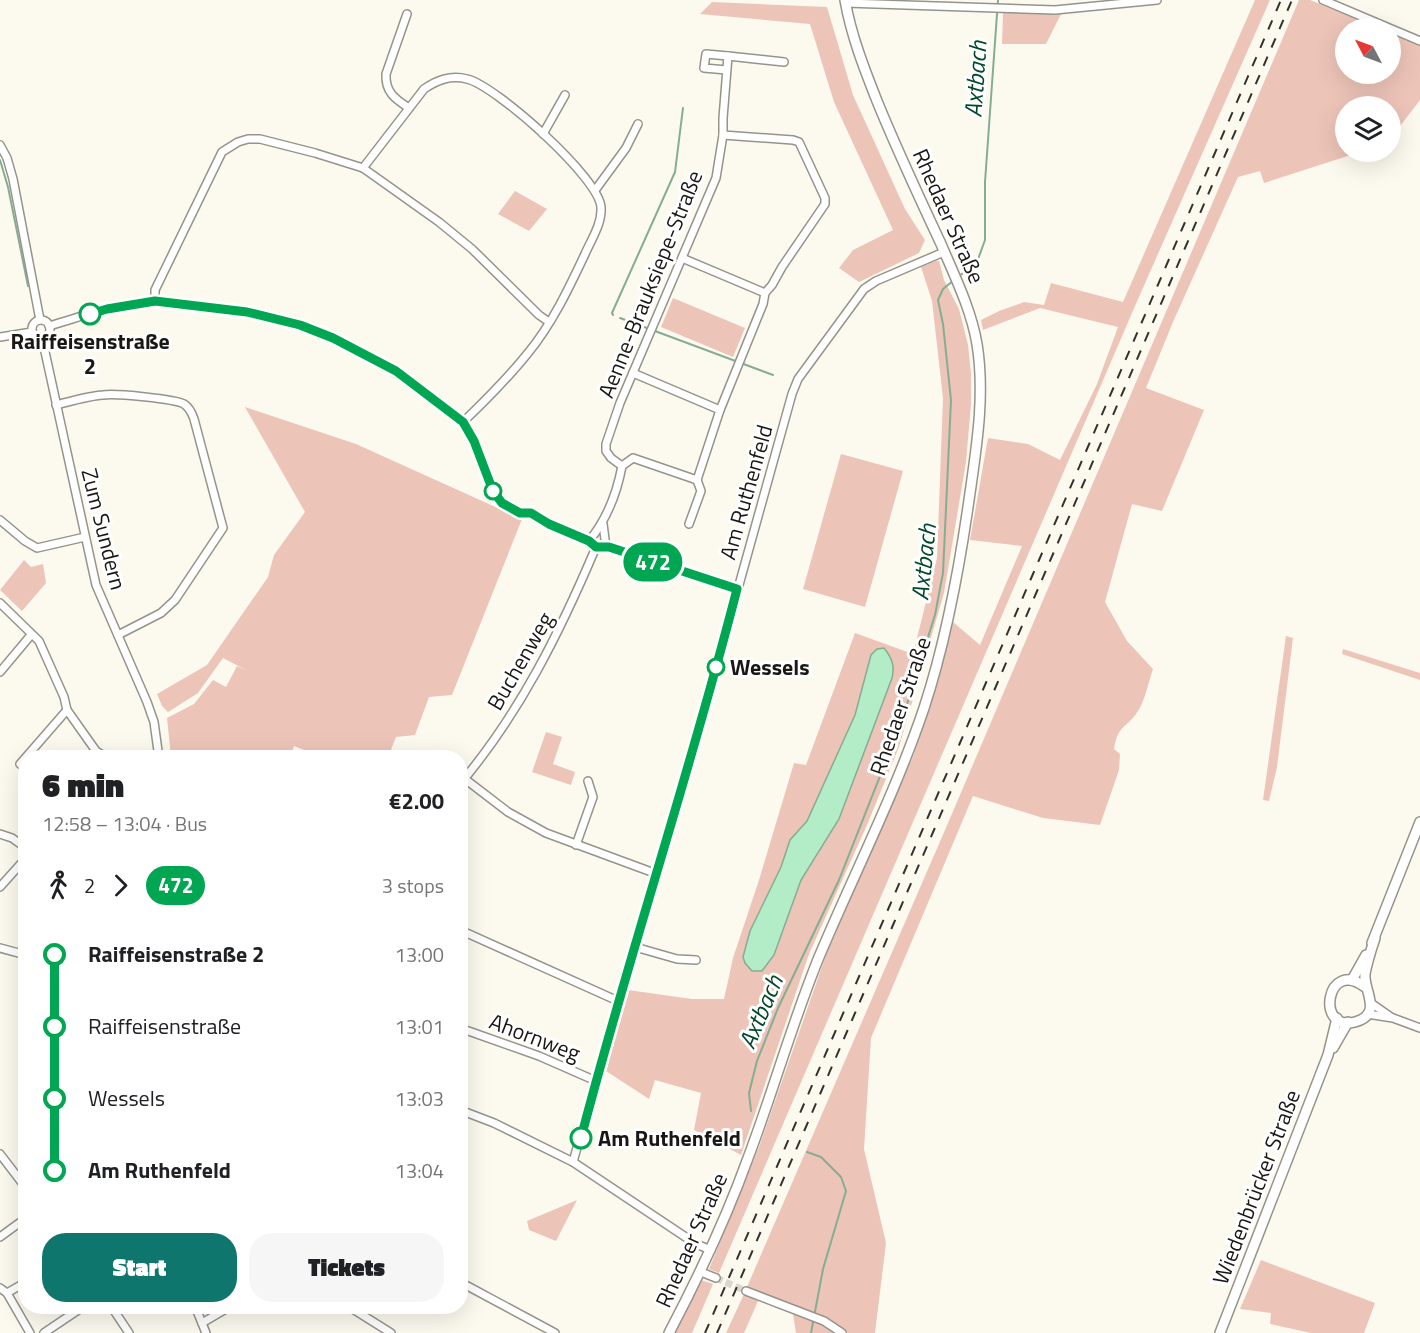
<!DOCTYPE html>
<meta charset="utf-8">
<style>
:root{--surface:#fff;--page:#f6f6f6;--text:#202124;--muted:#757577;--accent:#0f766e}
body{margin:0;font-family:"Titillium Web",sans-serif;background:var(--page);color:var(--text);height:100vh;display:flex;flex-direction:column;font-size:22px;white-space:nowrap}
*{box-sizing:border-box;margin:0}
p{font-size:20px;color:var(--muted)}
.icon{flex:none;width:33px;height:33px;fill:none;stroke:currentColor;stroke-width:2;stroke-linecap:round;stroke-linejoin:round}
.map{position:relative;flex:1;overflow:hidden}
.side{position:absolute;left:18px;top:750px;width:450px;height:564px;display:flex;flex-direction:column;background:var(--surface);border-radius:24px;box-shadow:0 6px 24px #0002}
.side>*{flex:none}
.badge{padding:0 12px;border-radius:20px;font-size:21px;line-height:39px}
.needle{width:39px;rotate:311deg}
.buttons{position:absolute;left:1335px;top:18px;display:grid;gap:12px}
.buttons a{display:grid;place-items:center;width:66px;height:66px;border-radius:50%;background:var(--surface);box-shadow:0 6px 24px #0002;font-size:30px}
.map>.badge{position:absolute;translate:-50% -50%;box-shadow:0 0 0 3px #fff}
.legs{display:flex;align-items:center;gap:9px;height:66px;padding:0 24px;font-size:20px}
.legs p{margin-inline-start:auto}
.overview{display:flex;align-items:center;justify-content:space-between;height:102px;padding:0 24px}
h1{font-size:33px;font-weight:800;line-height:45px}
.action{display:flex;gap:12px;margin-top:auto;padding:12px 24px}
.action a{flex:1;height:69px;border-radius:24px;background:var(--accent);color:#fff;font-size:24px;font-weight:800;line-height:69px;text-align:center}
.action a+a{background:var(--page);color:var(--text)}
ul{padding:0 24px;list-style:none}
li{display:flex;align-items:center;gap:21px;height:72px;font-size:22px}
li i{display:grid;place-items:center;width:9px;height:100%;margin:0 8px;background:currentColor}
li i::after{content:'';width:15px;height:15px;margin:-8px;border:4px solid;border-radius:50%;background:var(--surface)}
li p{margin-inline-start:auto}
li:first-child i{background:linear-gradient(#0000 50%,currentColor 0)}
li:last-child i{background:linear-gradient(currentColor 50%,#0000 0)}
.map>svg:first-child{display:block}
.green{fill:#edc4b8}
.water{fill:#b3edc8;stroke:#85ad92;stroke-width:1.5}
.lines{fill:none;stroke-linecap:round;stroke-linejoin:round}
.stream{stroke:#85ad92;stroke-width:2}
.minor-tunnel{stroke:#dad8ce;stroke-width:7;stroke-dasharray:7 3.5;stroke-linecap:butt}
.minor-casing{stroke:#96948a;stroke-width:10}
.tertiary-casing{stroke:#96948a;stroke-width:12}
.minor{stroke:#fff;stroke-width:7}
.tertiary{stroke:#fff;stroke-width:9}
.rail{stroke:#33322e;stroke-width:2;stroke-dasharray:10 10;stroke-linecap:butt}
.line-1-casing{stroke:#fff;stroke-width:14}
.line-1{stroke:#00a651;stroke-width:9}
.stop-1-dot{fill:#fff;stroke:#00a651;stroke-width:3}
.labels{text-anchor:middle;stroke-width:6;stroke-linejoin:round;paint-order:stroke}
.street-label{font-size:22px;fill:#191815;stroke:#fff}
.stop-label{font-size:22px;font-weight:bold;fill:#191815;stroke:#fff;text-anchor:start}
.water-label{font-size:24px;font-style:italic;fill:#004828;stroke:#fff}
</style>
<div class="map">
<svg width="1420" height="1333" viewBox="0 0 1420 1333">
<rect width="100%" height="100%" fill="#fcfaef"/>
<g class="green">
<polygon points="1255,0 1270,0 1135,306 719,1273 709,1269 759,1147 825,958 914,754 953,622 980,645 1022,546 970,540 988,438 1028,444 1060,460 1097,384 1118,327 1040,308 983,330 981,320 999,311 1024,302 1044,305 1051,283 1123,302"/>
<path d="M 1299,0 L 1310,0 L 1379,28 L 1346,28 L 1346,74 L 1390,74 L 1391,33 L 1420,45 L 1420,100 L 1391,138 L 1390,106 L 1346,106 L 1346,152 L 1360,152 L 1264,183 L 1260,171 L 1238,177 L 1173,322 L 1146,388 L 1204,410 L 1162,511 L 1132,504 L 1105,602 L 1127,641 L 1153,669 C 1148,683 1145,702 1136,714 C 1125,729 1118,725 1114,749 L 1120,754 L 1119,770 L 1100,825 L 1043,818 L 973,796 L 871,1038 L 864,1149 L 886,1243 L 875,1333 L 848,1333 L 827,1319 L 747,1287 L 948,823 Z"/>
<polygon points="712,2 827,7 853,95 905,209 925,240 919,253 859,282 839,268 853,250 893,230 834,102 810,24 700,14"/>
<polygon points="1003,12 1061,14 1046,44 1002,44"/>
<polygon points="515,191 547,209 529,231 498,214"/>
<polygon points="936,261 939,261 944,280 959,309 968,345 971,373 971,404 966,462 944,593 899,747 867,825 809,954 741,1155 694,1130 701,1093 655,1080 649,1099 606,1071 628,990 692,999 724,999 733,958 759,880 794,763 806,765 855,633 913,654 937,558 943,398 932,301 921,267"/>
<polygon points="673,298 745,328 733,357 661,327"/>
<polygon points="245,407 356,444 522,519 452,695 429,697 415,735 396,737 388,757 323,757 294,746 290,757 171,757 167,718 194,704 213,680 226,687 237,666 248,671 223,658 198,693 168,712 162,706 157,694 207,665 268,577 274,555 305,512"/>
<polygon points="841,454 903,471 865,607 803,589"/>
<polygon points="24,560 31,567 43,564 46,583 22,611 0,590"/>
<polygon points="1286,636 1293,638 1277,767 1269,801 1263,800"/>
<polygon points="1343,649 1420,673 1420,680 1342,654"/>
<polygon points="546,732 562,737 553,764 575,772 571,785 532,772"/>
<polygon points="577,1200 556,1241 529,1230 527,1221"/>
<polygon points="1261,1260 1375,1303 1364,1333 1311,1333 1270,1324 1271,1313 1240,1309"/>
<polygon points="701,1280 713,1284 692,1333 673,1333"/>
<polygon points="744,1294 758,1301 744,1333 726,1333"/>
<polygon points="793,1314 823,1325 835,1333 796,1333"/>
</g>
<path class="water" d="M 884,648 C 892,658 895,666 892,678 L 839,819 L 801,880 L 774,955 L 762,971 L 752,971 L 745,963 L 743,957 L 750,931 L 781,867 L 790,840 L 807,821 L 855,715 L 871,655 L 877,649 Z"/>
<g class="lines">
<g class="stream">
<polyline points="0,160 8,187 28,286"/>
<polyline points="958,277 977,262 985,240 985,182 998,0"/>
<polyline points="613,315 612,313 675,172 683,108"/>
<polyline points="620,318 773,375"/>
<polyline points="751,1111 749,1093 757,1061 778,1008 839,880 901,723 935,615 943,573 951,400 943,324 938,300 943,289 954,280"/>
<polyline points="807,1152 821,1157 841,1177 846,1191 823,1269 811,1333"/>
</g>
<polyline class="minor-tunnel" points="716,1278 746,1291"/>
<defs>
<g id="minor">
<polyline points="1323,0 1420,41"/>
<polyline points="846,3 1055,10 1157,0"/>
<path d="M 407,14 L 386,74 C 385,92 395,99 409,108"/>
<polyline points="728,56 784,62"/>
<polyline points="543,134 565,95"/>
<polyline points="0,145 7,158 13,179 40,320"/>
<path d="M 363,168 L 424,89 C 437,80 450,75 467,79 C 495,85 601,179 601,208 C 602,224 591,240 585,254 C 569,288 552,324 528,353 C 508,378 486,400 463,422"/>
<polyline points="596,189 626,148 638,124"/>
<polyline points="682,258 765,293"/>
<polyline points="155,301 155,290 222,152 238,142 248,139 260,139 315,153 363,168 439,222 472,249 539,315 549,322"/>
<circle cx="41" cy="329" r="9"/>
<path d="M 49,326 C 81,317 122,301 155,301 C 170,301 186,304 201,306 C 291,316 354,339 426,395 C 438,403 453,412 463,422 C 481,443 483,489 502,504 C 511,511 521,510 532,514 C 538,516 545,522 551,525 C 567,531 584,535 596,547 L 609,547 L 737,589"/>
<polyline points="0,337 32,332"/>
<polyline points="42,338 96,585 147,702 154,722 159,758"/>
<polyline points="633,373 720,410"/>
<path d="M 56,405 C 72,401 88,396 103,395 C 115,393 175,399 184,404 C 190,408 192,413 194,419 L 223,528 L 175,600 L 161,613 L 118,635"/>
<polyline points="622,466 611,458 606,451 606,444 620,403 716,178 723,135 723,118 728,56 706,54 704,68 727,70"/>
<polyline points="697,480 720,410 763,304 765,293 772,285 782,267 825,204 825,198 799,142 793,140 723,135"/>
<polyline points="0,520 25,541 37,548 85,537"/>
<polyline points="603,524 606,547"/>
<path d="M 589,541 C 607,519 617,493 622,466 L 633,458 L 697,480 L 701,491 L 689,524"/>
<polyline points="0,603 39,641 64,697 67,710 96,751 107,758"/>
<polyline points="0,672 31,635"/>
<polyline points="26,769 20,764 67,710"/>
<polyline points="465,779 508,812 546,833 657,874"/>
<path d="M 460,784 C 520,713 560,632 596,547"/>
<polyline points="0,834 12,838 26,848"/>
<polyline points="576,845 593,797 588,781"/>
<polyline points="0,887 26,858"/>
<polyline points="460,930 618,1001"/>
<polyline points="635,947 677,959 696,960"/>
<polyline points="0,948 26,955"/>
<polyline points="1371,1003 1391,1017"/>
<polyline points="1367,1014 1393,1018 1420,1028"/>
<polyline points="460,1028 539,1056 596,1081"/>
<polyline points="460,1110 494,1123 573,1162 696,1244 711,1250"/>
<polyline points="0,1154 26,1188"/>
<polyline points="573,1162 618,1001 719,657 792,394 798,379 864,289 876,281 944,252"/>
<polyline points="0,1237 26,1218"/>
<polyline points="701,1272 716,1278"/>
<polyline points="460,1282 555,1333"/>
<polyline points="0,1288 7,1293 30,1333"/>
<polyline points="746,1291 824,1321 842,1333"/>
<polyline points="7,1293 26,1282"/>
<polyline points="111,1306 129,1333"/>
<polyline points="195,1306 206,1333"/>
<polyline points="348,1306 391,1333"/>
<polyline points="202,1323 231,1306"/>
<polyline points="44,1333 84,1306"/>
</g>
<g id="tertiary">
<polyline points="1372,943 1420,822"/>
<polyline points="1352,980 1366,955"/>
<path d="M 1365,987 C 1326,957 1315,1033 1355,1022 C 1384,1014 1363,990 1365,974 C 1367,962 1371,950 1375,938"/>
<polyline points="1333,1048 1348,1022"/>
<path d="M 669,1333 C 699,1276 726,1219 748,1158 C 773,1092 792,1023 819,957 C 854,874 895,794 924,708 C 947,638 960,565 970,493 C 977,444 985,394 977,344 C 971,309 955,277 941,244 C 919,197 897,150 877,101 C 864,68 851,35 845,0"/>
<polyline points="1220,1333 1328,1055 1337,1018"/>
</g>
</defs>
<use href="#minor" class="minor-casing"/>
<use href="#tertiary" class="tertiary-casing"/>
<use href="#minor" class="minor"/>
<use href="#tertiary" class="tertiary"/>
<g class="rail">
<polyline points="705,1333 1281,0"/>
<polyline points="717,1333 1292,0"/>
</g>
</g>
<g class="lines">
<defs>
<path id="line-1" d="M 90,314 L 107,309 L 155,301 L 247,312 L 300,325 L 333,338 L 396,371 L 463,422 L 474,441 L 493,491 L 502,503 L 520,513 L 531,513 L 549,524 L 589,541 L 596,547 L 609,547 L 737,589 C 690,773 629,954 581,1138"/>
</defs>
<use href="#line-1" class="line-1-casing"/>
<use href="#line-1" class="line-1"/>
</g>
<g class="stop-1-dot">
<circle cx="90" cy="314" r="10"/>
<circle cx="493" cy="491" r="8"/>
<circle cx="716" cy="667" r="8"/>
<circle cx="581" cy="1138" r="10"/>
</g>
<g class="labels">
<g class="street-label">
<text transform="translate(949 216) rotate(66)" y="8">Rhedaer Straße</text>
<text transform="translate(650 284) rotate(-68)" y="8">Aenne-Brauksiepe-Straße</text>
<text transform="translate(746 492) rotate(-74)" y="8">Am Ruthenfeld</text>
<text transform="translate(104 529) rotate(76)" y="8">Zum Sundern</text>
<text transform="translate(520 661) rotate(-60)" y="8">Buchenweg</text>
<text transform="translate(900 706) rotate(-71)" y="8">Rhedaer Straße</text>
<text transform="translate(535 1037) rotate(21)" y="8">Ahornweg</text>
<text transform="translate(1256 1187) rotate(-69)" y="8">Wiedenbrücker Straße</text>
<text transform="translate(691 1240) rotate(-66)" y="8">Rhedaer Straße</text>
</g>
<g class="stop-label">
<text x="90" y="349" text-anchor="middle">Raiffeisenstraße<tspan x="90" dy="25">2</tspan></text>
<text x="730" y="675">Wessels</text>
<text x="598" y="1146">Am Ruthenfeld</text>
</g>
<g class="water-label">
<text transform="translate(976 79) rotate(-86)" y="8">Axtbach</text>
<text transform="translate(924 562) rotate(-84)" y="8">Axtbach</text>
<text transform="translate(761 1012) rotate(-67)" y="8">Axtbach</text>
</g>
</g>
</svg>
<div class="buttons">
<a><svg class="needle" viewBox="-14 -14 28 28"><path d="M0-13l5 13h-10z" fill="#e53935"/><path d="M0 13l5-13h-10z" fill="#757577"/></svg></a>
<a><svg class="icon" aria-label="layers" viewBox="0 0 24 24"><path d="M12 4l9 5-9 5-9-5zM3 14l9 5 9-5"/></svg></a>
</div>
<b class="badge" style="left:653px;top:562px;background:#00a651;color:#fff">472</b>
<section class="side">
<div class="overview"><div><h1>6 min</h1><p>12:58 – 13:04 · Bus</p></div><b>€2.00</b></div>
<div class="legs"><svg class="icon" aria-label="walk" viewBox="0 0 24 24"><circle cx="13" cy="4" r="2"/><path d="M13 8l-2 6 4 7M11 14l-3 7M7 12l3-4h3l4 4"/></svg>2<svg class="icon" aria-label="forward" viewBox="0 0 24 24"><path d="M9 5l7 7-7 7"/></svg><b class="badge" style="background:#00a651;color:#fff">472</b><p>3 stops</p></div>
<ul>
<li><i style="color:#00a651"></i><b>Raiffeisenstraße 2</b><p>13:00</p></li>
<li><i style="color:#00a651"></i><span>Raiffeisenstraße</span><p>13:01</p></li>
<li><i style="color:#00a651"></i><span>Wessels</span><p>13:03</p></li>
<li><i style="color:#00a651"></i><b>Am Ruthenfeld</b><p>13:04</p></li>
</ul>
<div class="action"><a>Start</a><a>Tickets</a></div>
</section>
</div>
